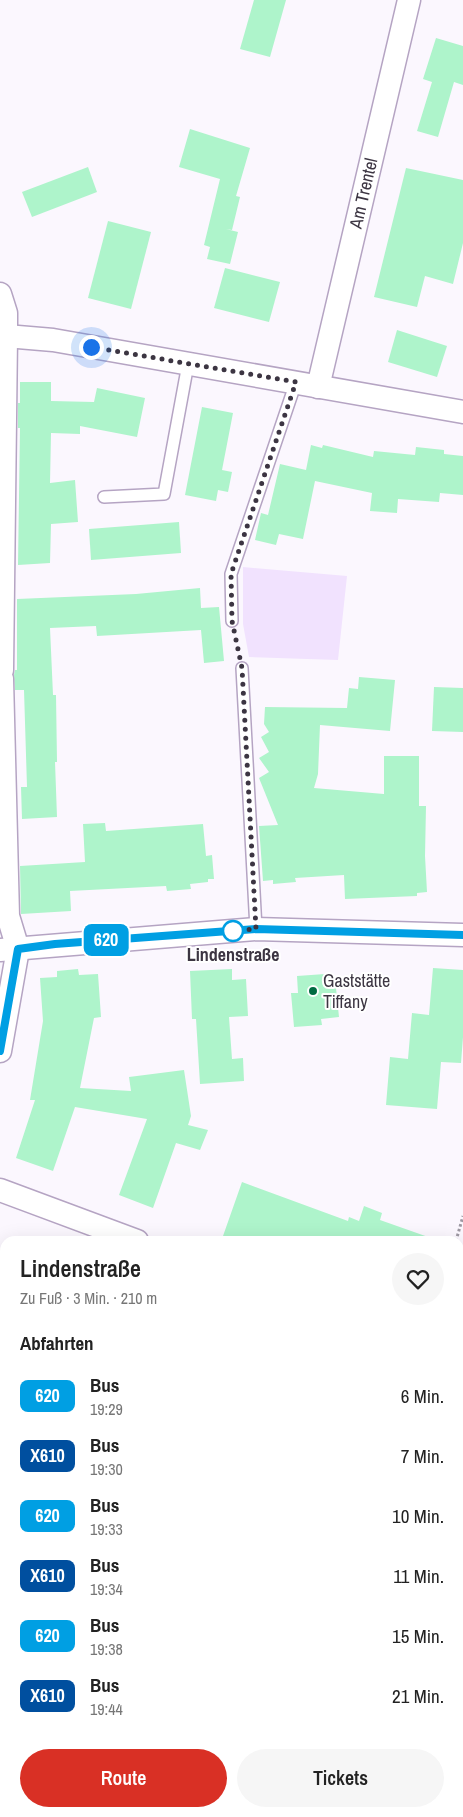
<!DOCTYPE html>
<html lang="de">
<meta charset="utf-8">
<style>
:root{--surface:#fff;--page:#f6f6f6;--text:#222;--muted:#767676;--accent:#d93025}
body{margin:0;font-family:"Archivo Narrow",sans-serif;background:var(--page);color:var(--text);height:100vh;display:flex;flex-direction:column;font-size:19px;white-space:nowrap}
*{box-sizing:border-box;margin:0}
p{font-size:16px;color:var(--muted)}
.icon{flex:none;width:28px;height:28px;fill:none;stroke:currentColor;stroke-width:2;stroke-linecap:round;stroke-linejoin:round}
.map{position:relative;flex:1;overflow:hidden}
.details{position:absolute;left:0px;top:1236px;width:464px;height:581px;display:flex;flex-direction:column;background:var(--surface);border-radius:15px 15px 0 0;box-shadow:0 5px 20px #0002}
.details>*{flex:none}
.badge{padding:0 10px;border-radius:8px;font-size:18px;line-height:32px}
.you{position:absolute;width:25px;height:25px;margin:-12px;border:4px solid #fff;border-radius:50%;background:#1a73e8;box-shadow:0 0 0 8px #1a73e833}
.map>.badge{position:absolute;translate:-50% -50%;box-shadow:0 0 0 2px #fff}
h2{padding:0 20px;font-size:19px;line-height:45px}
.round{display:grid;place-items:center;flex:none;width:52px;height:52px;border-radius:26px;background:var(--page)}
.summary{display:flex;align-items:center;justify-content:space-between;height:85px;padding:0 20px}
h1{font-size:24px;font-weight:600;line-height:38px}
.cta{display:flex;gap:10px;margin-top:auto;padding:10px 20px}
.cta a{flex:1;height:58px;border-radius:30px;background:var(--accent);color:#fff;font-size:20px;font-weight:600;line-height:58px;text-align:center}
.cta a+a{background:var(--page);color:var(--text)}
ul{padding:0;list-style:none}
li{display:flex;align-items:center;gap:15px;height:60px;padding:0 20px}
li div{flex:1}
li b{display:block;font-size:19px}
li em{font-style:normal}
li .badge{min-width:55px;font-weight:700;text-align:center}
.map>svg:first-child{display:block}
.green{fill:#f1e2fe}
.building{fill:#aef4cb}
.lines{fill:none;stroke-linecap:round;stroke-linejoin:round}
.lane-casing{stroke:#b5a4c3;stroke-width:14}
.street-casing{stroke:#b5a4c3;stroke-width:25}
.path{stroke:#9d98a2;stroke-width:3;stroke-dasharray:2.5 2.5;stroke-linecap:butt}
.lane{stroke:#fff;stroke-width:11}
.street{stroke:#fff;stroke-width:22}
.rail{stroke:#625c67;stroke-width:4;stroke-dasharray:8 4;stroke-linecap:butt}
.line-casing{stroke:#fff;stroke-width:11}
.line{stroke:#009fe3;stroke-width:8}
.walk{stroke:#3c3542;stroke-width:5;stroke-dasharray:0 9}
.stop-dot{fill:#fff;stroke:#009fe3;stroke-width:2.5}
.poi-dot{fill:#006a41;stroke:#fff;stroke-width:2}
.labels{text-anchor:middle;stroke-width:4;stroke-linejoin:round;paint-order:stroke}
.street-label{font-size:18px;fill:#3c3542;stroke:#fff}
.stop-label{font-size:18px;font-weight:bold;fill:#3c3542;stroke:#fff}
.poi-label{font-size:18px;fill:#3c3542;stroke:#fff;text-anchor:start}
</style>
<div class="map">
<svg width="463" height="1817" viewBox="0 0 463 1817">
<rect width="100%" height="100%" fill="#fbf7fe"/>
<polygon class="green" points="243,567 347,576 338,660 249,657 243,624"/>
<g class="building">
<polygon points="254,0 286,0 270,57 240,49"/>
<polygon points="436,38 463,46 463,85 454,82 438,137 417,131 432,82 423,79"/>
<polygon points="190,129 250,148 236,196 240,197 232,230 226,229 238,232 230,264 207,259 210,247 204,245 220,179 179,167"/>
<polygon points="88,167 97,192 32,217 22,192"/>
<polygon points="406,168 463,180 463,243 453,284 425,276 417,307 374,297"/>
<polygon points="108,221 151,232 131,309 88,298"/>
<polygon points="225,268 280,282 269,322 214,308"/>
<polygon points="397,330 447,346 437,377 388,362"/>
<polygon points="20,382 51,382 51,401 94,402 97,388 145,398 137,437 80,426 80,434 51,433 50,483 75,480 78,522 51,524 50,563 18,565 20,428 18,428 18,403 20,403"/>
<polygon points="202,407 233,413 222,470 232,472 228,492 218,490 216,501 185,495"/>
<polygon points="311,445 322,448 323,445 373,457 374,451 415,455 416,447 444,450 444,454 463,456 463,495 440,493 439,502 398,499 397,513 370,511 372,493 315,481 303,539 279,534 276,545 255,540 261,513 268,515 280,464 306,470"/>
<polygon points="179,522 181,553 91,560 89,529"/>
<polygon points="200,588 201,608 219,607 224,661 204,663 201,630 97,636 96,626 50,628 53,695 56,695 57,762 55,762 57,817 22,819 21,787 27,787 24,690 15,690 14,675 15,670 17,670 17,599 136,594"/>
<polygon points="359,677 395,680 390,731 320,725 318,774 314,788 384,794 384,756 419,756 419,806 426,806 425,856 427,892 417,893 417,896 345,899 344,875 295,878 296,882 273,884 273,880 263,881 259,826 278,825 259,778 269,772 259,758 269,752 261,737 269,732 264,724 265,707 347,708 349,688 358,689"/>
<polygon points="434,687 463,688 463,732 432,731"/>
<polygon points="105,823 106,831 203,824 206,856 212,855 214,879 208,879 208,882 190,884 191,889 167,891 166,886 70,891 71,911 21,914 20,866 85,862 83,824"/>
<polygon points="433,968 463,970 463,1037 461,1063 441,1062 437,1109 386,1105 390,1057 408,1059 412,1013 429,1015"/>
<polygon points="78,969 79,975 98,974 101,1017 94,1018 80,1088 131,1091 129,1077 184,1070 191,1116 188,1125 208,1130 200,1150 176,1143 153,1208 119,1195 147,1119 75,1107 53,1171 16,1158 35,1100 30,1100 43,1021 40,978 57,977 57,971"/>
<polygon points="232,969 232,980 246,979 248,1016 229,1017 232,1059 243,1058 244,1081 200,1084 196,1019 192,1019 190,971"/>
<polygon points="325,974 339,977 336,988 339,1017 321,1019 322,1025 294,1027 291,993 298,993 297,976"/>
<polygon points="242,1182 348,1221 349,1217 359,1221 364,1206 382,1213 380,1220 431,1238 430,1241 237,1241 223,1236"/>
</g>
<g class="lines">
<defs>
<g id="lane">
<polyline points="104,497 164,494 188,364"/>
<polyline points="232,621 231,574 296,382"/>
<polyline points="242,668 256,929"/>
<polyline points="459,1700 463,1701"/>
</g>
<g id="street">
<polyline points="0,294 6,313 6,336 2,670"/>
<polyline points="0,337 6,336 53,340 463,412"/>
<path id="s1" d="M 318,387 L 409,0"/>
<polyline points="0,950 256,929 463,935"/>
<polyline points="0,1051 18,949 8,916 2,679"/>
<polyline points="0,1190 137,1241"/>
<polyline points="459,1351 463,1352"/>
<polyline points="0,1428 5,1429"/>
<polyline points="459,1586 463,1587"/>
<polyline points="0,1727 5,1729"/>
<polyline points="256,1812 270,1817"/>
</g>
</defs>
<use href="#lane" class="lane-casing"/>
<use href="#street" class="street-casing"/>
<polyline class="path" points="456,1241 463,1216"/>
<use href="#lane" class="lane"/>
<use href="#street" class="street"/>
<g class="rail">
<polyline points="0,1778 5,1780"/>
<polyline points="104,1812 117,1817"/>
</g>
</g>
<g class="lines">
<defs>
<polyline id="line" points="0,1051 18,949 55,944 256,929 463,935"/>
</defs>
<use href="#line" class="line-casing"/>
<use href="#line" class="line"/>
<polyline class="walk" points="91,347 296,382 231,574 232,621 242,668 256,929 226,931 233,931"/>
</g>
<circle class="stop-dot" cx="233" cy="931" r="10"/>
<circle class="poi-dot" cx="313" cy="991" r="5"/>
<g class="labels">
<g class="street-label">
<text dy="6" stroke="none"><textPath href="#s1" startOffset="199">Am Trentel</textPath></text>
</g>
<g class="stop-label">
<text x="233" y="961">Lindenstraße</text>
</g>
<g class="poi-label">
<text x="323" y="987">Gaststätte<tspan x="323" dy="21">Tiffany</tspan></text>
</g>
</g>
</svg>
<div class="you" style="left:91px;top:347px"></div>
<b class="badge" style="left:106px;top:940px;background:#009fe3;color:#fff">620</b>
<section class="details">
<div class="summary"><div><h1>Lindenstraße</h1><p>Zu Fuß · 3 Min. · 210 m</p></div><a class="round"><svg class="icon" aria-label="heart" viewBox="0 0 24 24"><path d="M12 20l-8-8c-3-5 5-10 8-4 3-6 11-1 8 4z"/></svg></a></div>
<h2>Abfahrten</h2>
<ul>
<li><span class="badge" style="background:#009fe3;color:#fff">620</span><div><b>Bus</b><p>19:29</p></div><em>6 Min.</em></li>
<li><span class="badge" style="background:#004f9f;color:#fff">X610</span><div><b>Bus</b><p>19:30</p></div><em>7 Min.</em></li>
<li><span class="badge" style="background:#009fe3;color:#fff">620</span><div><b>Bus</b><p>19:33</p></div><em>10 Min.</em></li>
<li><span class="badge" style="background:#004f9f;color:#fff">X610</span><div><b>Bus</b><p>19:34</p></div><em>11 Min.</em></li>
<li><span class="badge" style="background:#009fe3;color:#fff">620</span><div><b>Bus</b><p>19:38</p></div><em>15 Min.</em></li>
<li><span class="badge" style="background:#004f9f;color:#fff">X610</span><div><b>Bus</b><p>19:44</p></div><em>21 Min.</em></li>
</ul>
<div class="cta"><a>Route</a><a>Tickets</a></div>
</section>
</div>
